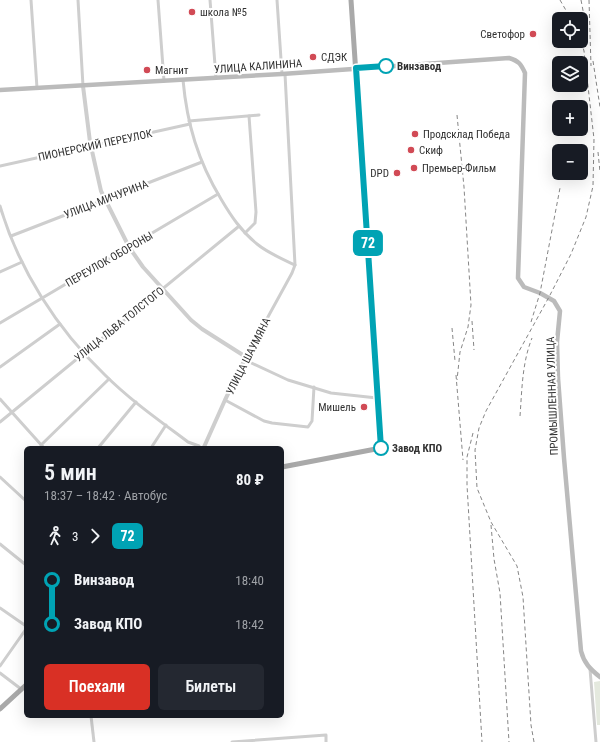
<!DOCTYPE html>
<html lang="ru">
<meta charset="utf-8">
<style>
:root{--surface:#171b24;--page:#242831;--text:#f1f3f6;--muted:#9ea1a6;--accent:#d93025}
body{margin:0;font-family:"Roboto Condensed",sans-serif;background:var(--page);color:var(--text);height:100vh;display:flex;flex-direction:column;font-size:15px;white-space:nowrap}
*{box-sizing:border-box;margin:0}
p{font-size:13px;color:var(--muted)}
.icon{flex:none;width:22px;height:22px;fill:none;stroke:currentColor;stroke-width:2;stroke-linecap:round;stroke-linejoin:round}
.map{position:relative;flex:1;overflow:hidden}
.sheet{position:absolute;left:24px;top:446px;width:260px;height:272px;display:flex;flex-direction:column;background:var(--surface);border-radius:6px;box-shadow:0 4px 16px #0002}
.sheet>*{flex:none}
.badge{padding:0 8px;border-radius:6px;font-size:14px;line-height:26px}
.tools{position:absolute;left:552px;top:12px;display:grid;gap:8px}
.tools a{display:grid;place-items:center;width:36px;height:36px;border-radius:6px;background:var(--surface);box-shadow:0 4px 16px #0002;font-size:20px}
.map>.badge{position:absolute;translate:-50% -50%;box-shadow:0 0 0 2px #fff}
.legs{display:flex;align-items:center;gap:6px;height:44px;padding:0 20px;font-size:13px}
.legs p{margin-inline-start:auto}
.overview{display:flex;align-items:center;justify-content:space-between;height:68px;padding:0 20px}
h1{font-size:22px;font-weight:600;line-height:30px}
.button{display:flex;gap:8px;margin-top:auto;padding:8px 20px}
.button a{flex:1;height:46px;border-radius:6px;background:var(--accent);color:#fff;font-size:16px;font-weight:600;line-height:46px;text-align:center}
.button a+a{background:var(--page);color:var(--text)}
ul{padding:0 20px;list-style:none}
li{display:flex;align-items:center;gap:14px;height:44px;font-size:15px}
li i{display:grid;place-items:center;width:6px;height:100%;margin:0 5px;background:currentColor}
li i::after{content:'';width:10px;height:10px;margin:-5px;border:3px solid;border-radius:50%;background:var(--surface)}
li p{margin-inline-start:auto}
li:first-child i{background:linear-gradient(#0000 50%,currentColor 0)}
li:last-child i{background:linear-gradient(currentColor 50%,#0000 0)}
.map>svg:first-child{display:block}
.green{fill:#e4e9de}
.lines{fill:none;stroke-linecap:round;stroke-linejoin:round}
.minor{stroke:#cecece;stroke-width:3}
.tertiary{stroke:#cecece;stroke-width:4}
.secondary{stroke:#bbb;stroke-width:4.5}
.primary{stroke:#a9a9a9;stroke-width:5}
.rail{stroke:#868686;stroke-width:1;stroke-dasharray:4 3;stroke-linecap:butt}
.line-1-casing{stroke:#fff;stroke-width:9}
.line-1{stroke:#00a3b4;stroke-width:6}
.poi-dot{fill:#d14a55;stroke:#fff;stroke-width:1.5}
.stop-1-dot{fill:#fff;stroke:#00a3b4;stroke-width:2}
.labels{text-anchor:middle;stroke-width:4;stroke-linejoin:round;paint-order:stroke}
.poi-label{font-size:11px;fill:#313131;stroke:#fff;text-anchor:start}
.street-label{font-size:11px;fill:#313131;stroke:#fff}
.stop-label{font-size:11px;font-weight:bold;fill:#313131;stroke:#fff;text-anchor:start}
</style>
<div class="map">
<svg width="600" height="742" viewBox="0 0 600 742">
<rect width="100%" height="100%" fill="#fff"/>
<polygon class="green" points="600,681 600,725 597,725 594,682"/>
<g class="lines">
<g class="minor">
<polyline points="31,0 37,88"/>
<polyline points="78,0 83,86"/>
<polyline points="158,0 164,81"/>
<polyline points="210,0 216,78"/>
<polyline points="277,0 282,74"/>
<path d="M 183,80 C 187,124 198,161 221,199 C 231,216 241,231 257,244 C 268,253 282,259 295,265"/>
<polyline points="189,121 259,115"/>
<polyline points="0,166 190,124"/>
<path d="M 0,206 C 19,270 57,329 105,375 C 130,400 160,421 188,442 L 199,446 L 198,448"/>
<polyline points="245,233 255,223 256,212 249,116"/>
<polyline points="11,236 202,162"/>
<polyline points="0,272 22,262"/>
<polyline points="0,323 218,194"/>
<polyline points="246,357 292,273 295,265 285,74"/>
<polyline points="245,360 288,380 331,393 377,398"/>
<polyline points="0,367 60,324"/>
<polyline points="0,399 44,448"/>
<polyline points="225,400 264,421 272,423 308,427 312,421 314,387"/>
<polyline points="0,422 238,227"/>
<polyline points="41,445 109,379"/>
<polyline points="98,448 136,402"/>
<polyline points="151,448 166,425"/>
<polyline points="0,477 26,501"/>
<polyline points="0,544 26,565"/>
<polyline points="0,608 26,626"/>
<polyline points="0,666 26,629"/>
<polyline points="590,669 596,742"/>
<polyline points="0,673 21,689"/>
<polyline points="91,716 94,742"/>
<polyline points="232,742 326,735 326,742"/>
</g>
<polyline class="tertiary" points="83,86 90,142 101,191 129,247 143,267 191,320 202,329 246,357 225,400 204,447"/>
<path class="secondary" d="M 0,90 L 282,74 L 509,58 C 519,61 521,64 525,73 L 518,278 L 524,287 L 540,293 L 554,301 L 560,311 L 557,342 L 558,378 L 564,458 L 581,651 C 584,663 590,669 600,677"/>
<g class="primary">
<polyline points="282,467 381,448 351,0"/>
<polyline points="0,709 26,685"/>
</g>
<g class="rail">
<polyline points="560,0 571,19"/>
<polyline points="581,0 586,26"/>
<polyline points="589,0 591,66"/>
<polyline points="581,30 586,45"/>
<polyline points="593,61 600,107"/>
<polyline points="457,115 464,187 471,305 468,327 460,352 457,380"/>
<polyline points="598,152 600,172"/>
<polyline points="472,321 474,350"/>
<polyline points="531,322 540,293 560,188"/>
<polyline points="452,328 455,361"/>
<polyline points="456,375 463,460"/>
<path d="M 520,416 C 522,390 522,363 532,338"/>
<polyline points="473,433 467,457 467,485 482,742"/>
<polyline points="491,525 494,559 500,593 509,742"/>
<polyline points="534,742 531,725 523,597 517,566 491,522 477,488 475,450 479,428 486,411 549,297 571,254 586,217 593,186 594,139 584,51 581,40"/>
</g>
</g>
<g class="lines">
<defs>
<polyline id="line-1" points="381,448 356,68 386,66"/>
</defs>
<use href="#line-1" class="line-1-casing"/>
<use href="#line-1" class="line-1"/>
</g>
<g class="poi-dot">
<circle cx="192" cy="12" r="4"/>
<circle cx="533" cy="34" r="4"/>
<circle cx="313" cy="57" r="4"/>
<circle cx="147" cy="70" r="4"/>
<circle cx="415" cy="134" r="4"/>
<circle cx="411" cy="150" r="4"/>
<circle cx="414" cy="168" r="4"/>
<circle cx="397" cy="173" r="4"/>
<circle cx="364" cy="407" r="4"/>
</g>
<g class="stop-1-dot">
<circle cx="386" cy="66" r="7"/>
<circle cx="381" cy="448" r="7"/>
</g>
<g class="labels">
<g class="poi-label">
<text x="200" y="16">школа №5</text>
<text x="525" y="38" text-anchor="end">Светофор</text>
<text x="321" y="61">СДЭК</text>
<text x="155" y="74">Магнит</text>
<text x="423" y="138">Продсклад Победа</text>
<text x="419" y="154">Скиф</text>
<text x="422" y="172">Премьер-Фильм</text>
<text x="389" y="177" text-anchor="end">DPD</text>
<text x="356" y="411" text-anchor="end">Мишель</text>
</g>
<g class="street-label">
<text transform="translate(258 66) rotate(-4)" y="4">УЛИЦА КАЛИНИНА</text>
<text transform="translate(95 145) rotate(-12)" y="4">ПИОНЕРСКИЙ ПЕРЕУЛОК</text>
<text transform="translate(106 199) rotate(-21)" y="4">УЛИЦА МИЧУРИНА</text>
<text transform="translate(109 259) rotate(-30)" y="4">ПЕРЕУЛОК ОБОРОНЫ</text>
<text transform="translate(119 324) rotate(-39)" y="4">УЛИЦА ЛЬВА ТОЛСТОГО</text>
<text transform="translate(248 356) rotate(-63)" y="4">УЛИЦА ШАУМЯНА</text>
<text transform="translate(552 396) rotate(-92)" y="4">ПРОМЫШЛЕННАЯ УЛИЦА</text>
</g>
<g class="stop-label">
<text x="397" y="70">Винзавод</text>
<text x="392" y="452">Завод КПО</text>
</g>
</g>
</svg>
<div class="tools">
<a><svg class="icon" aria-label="locate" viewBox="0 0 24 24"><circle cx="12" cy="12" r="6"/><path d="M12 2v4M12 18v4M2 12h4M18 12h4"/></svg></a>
<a><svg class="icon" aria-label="layers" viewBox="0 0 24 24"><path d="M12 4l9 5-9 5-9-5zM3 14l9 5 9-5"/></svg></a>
<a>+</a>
<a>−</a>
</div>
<b class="badge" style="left:368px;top:243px;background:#00a3b4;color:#fff">72</b>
<section class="sheet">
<div class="overview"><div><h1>5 мин</h1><p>18:37 – 18:42 · Автобус</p></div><b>80 ₽</b></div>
<div class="legs"><svg class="icon" aria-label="walk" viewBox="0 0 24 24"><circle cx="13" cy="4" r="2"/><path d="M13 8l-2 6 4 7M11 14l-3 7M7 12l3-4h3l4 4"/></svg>3<svg class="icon" aria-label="forward" viewBox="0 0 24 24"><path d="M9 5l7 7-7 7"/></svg><b class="badge" style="background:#00a3b4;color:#fff">72</b></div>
<ul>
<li><i style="color:#00a3b4"></i><b>Винзавод</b><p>18:40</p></li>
<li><i style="color:#00a3b4"></i><b>Завод КПО</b><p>18:42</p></li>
</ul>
<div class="button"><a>Поехали</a><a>Билеты</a></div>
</section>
</div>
